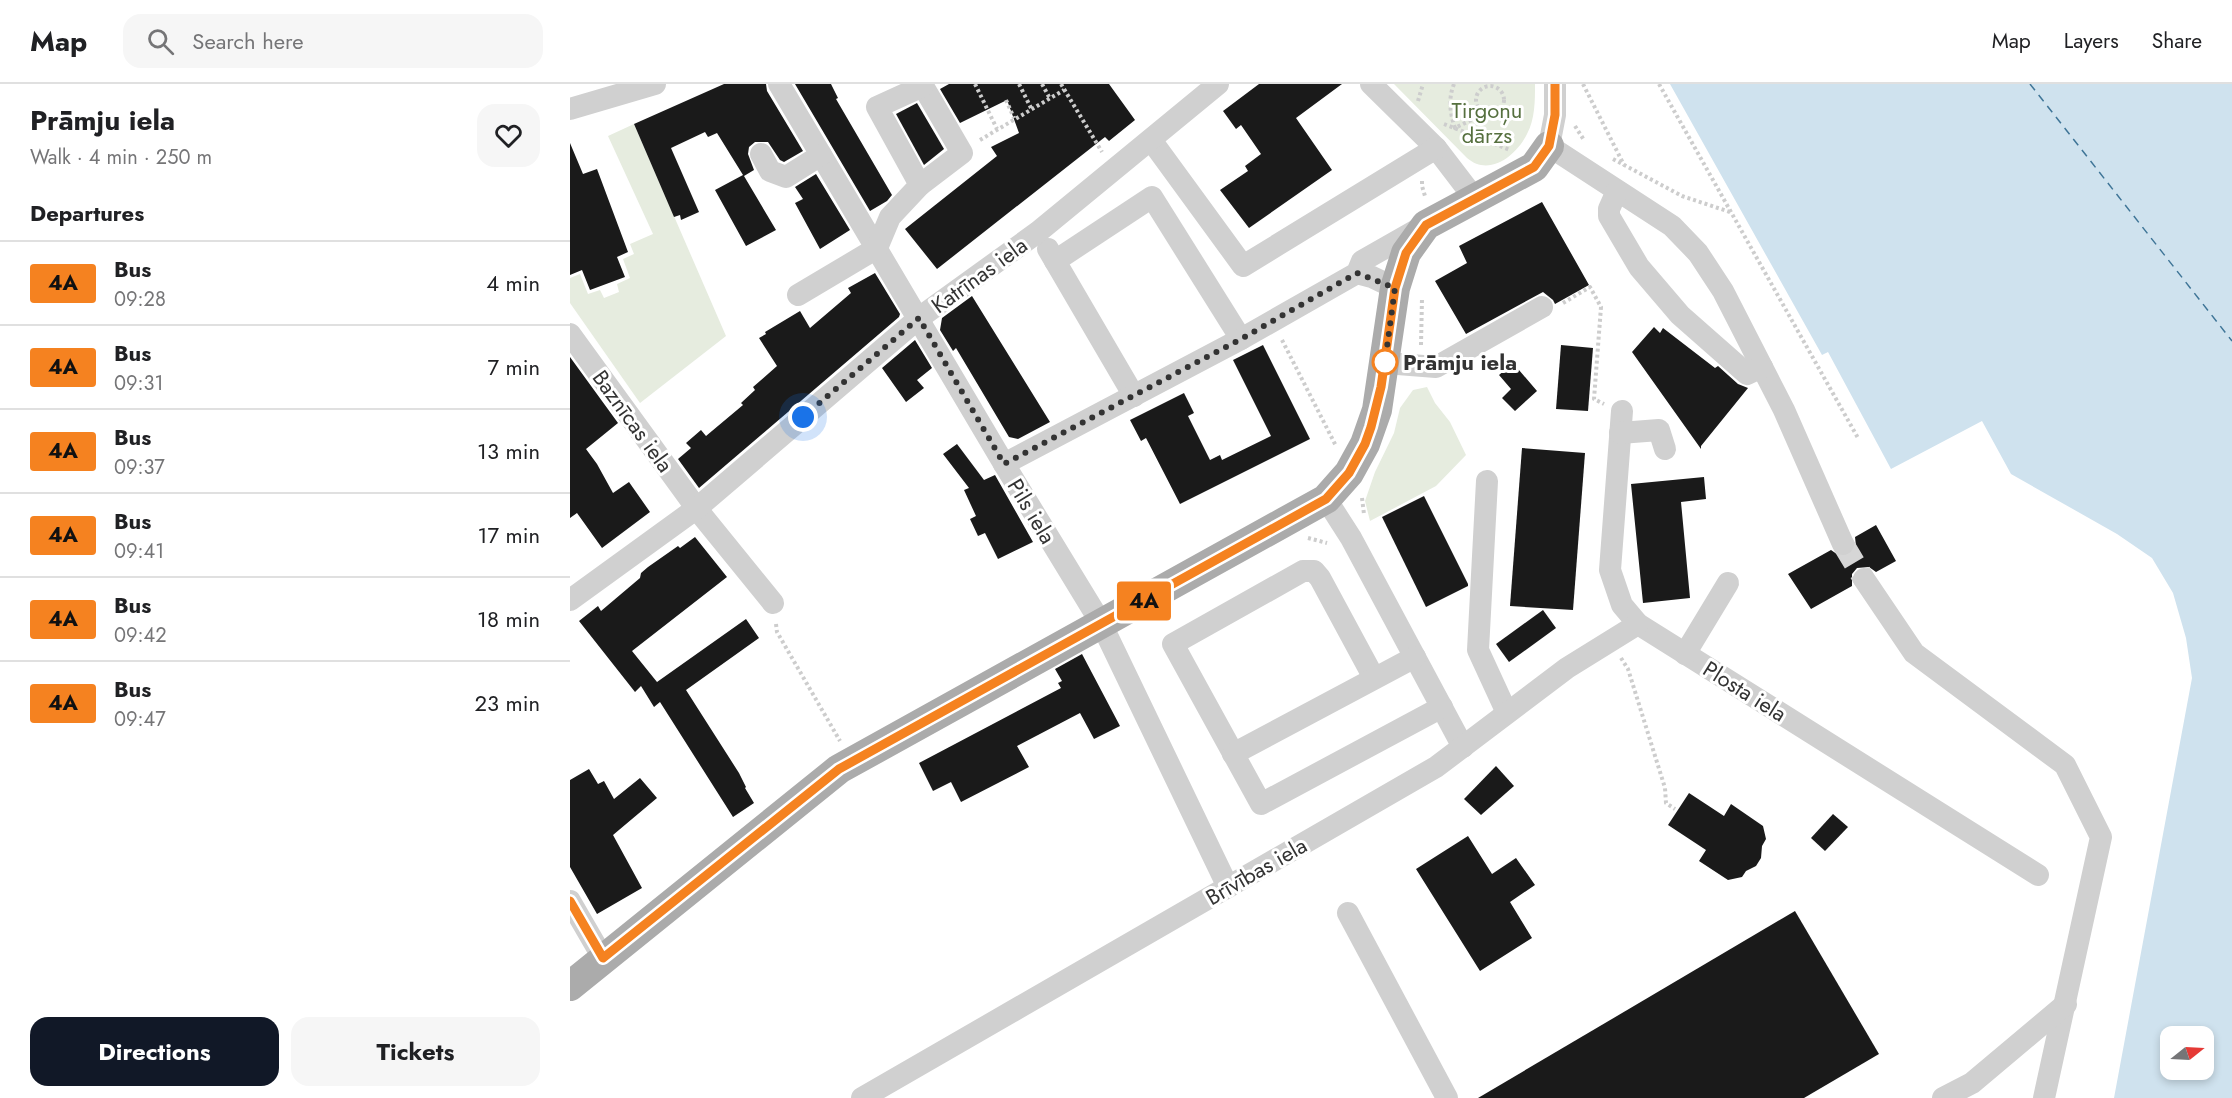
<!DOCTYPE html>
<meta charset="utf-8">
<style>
:root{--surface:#fff;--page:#f6f6f6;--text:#202124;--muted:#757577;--line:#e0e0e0;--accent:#111827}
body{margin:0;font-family:Jost,sans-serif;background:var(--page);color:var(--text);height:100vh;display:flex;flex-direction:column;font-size:22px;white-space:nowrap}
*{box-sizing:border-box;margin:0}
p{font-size:20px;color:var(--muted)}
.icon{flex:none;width:33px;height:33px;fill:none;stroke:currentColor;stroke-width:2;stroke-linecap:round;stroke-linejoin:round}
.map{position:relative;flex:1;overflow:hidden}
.side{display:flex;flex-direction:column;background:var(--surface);width:570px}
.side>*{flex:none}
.badge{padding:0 12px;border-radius:4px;font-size:21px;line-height:39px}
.needle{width:39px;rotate:72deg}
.fabs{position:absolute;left:1590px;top:942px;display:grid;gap:12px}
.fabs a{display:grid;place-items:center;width:54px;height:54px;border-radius:12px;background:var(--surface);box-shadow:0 3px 9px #0003;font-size:30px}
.you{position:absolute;width:30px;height:30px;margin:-15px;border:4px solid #fff;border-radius:50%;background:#1a73e8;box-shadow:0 0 0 9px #1a73e833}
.map>.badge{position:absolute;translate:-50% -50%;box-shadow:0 0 0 3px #fff}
h2{padding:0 30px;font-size:22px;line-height:54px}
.round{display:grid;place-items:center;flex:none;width:63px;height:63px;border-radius:18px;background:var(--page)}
.headline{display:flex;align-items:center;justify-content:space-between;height:102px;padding:0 30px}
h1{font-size:28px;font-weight:700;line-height:45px}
.cta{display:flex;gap:12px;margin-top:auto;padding:12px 30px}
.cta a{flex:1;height:69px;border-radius:18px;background:var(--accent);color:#fff;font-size:24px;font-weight:700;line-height:69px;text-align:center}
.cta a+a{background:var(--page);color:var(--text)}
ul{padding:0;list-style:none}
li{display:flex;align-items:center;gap:18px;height:84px;padding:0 30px;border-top:2px solid var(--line)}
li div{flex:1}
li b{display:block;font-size:22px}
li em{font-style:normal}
li .badge{min-width:66px;font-weight:700;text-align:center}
header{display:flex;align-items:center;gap:36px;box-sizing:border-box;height:84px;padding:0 30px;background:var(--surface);border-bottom:2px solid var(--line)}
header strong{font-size:28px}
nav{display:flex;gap:33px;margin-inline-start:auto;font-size:21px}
.search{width:420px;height:54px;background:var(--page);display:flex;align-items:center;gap:15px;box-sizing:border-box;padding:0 21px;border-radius:18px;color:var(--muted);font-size:22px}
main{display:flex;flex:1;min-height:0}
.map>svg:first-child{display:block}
.green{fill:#e6ecdf}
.water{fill:#cfe2ee;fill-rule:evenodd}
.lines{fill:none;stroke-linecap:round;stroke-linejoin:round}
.ferry{stroke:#3f7597;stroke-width:1.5;stroke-dasharray:8 6;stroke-linecap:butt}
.building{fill:#1a1a1a}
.minor-tunnel{stroke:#d6d6d6;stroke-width:22;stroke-dasharray:22 11;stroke-linecap:butt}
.path{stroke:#cdcdcd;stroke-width:4;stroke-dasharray:3 3;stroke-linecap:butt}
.minor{stroke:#d0d0d0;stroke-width:22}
.major{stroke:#ababab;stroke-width:30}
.line-casing{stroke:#fff;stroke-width:14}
.line{stroke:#f58220;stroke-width:9}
.walk{stroke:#333;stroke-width:6;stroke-dasharray:0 10.8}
.stop-dot{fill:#fff;stroke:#f58220;stroke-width:3}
.labels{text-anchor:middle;stroke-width:6;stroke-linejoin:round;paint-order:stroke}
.park-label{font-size:22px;fill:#56703f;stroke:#fff}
.street-label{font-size:22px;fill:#333;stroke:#fff}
.stop-label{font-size:22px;font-weight:bold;fill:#333;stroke:#fff;text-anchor:start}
</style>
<header>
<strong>Map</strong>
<div class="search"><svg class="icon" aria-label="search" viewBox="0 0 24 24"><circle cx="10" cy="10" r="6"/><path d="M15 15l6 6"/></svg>Search here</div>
<nav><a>Map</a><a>Layers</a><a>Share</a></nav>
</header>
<main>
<section class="side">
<div class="headline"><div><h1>Prāmju iela</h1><p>Walk · 4 min · 250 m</p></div><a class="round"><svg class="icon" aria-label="heart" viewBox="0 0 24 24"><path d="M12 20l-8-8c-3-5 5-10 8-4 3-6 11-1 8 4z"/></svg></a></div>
<h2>Departures</h2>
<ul>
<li><span class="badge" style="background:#f58220;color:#111">4A</span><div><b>Bus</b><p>09:28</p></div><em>4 min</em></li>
<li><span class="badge" style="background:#f58220;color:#111">4A</span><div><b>Bus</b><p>09:31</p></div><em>7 min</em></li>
<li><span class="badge" style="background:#f58220;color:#111">4A</span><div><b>Bus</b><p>09:37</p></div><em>13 min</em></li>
<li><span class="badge" style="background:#f58220;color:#111">4A</span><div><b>Bus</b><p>09:41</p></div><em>17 min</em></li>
<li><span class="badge" style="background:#f58220;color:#111">4A</span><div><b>Bus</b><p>09:42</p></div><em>18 min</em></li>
<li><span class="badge" style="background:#f58220;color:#111">4A</span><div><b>Bus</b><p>09:47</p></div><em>23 min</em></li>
</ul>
<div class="cta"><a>Directions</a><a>Tickets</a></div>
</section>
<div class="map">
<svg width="1662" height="1014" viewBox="0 0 1662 1014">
<rect width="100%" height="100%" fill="#fff"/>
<g class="green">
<path d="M 824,0 L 965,0 C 965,17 965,35 957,50 C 946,72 919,93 897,74 Z"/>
<polygon points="64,40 156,252 70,319 0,219 0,194 10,190 18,210 30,206 34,214 49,208 47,200 60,194 53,175 64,170 60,160 83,150 38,52"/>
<polygon points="857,303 865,319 880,338 896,371 866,402 800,437 795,417 805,388 824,349 830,324 843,306"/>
</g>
<path class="water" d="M 1100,0 L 1662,0 L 1662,1014 L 1544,1014 L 1622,594 L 1616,554 L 1603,509 L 1582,474 L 1547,450 L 1441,390 L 1412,337 L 1321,385 L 1258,268 L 1252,271 ZM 1600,952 L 1634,952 L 1634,986 L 1600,986 Z"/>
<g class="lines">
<polyline class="ferry" points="1460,0 1662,257"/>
</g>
<g class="building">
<polygon points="154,0 196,0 197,7 233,67 214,78 210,76 198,58 185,58 179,63 178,70 184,86 174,92 206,146 176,162 145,106 173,91 147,49 138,53 135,48 101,64 129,128 111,136 110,131 104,133 64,40"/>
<polygon points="225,0 261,0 268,14 266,15 322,111 317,117 300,127"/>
<polygon points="379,0 539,0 565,36 539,57 535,53 367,185 335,145 427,72 421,63 449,49 437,16 390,39 370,5"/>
<polygon points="689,0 772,0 726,34 762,86 679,144 650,106 678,87 675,82 691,70 671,41 666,45 653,27"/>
<polygon points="347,19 374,65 354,81 326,30"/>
<polygon points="0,59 13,90 27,85 58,168 47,173 55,193 20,206 12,186 0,191"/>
<polygon points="246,90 280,146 250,165 225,119 233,115 225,103"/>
<polygon points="972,118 1019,201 985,220 983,216 973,208 896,250 865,197 897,179 889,162"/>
<polygon points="305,189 330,230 329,233 129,404 108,375 121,364 116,359 131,346 136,352 173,321 171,319 185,306 183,303 207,282 189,254 196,250 195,248 230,227 240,244 281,209 278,204"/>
<polygon points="402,212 480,338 448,355 439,353 386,264 383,267 370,246 372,234"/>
<polygon points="1084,243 1090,249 1093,244 1145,284 1148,282 1168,300 1178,304 1131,362 1131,365 1062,268"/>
<polygon points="345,256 362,284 347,296 354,304 336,318 312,284"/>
<polygon points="693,261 740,355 610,420 576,354 571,357 560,336 614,309 624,329 618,332 640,376 650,371 652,376 701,352 663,276"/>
<polygon points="991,261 1023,264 1018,327 986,325"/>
<polygon points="0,273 48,339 16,365 27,380 43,409 59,398 80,428 32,464 7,429 0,434"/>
<polygon points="943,279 967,307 945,327 932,314 941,305 929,291"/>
<polygon points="387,360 414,396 425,391 463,458 428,475 415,449 408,452 400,435 406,432 394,406 399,404 373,370"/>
<polygon points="952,364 1015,369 1003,526 940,522"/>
<polygon points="1134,393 1136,415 1111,418 1120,514 1073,519 1061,400"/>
<polygon points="854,412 898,500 898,502 856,523 812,433"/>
<polygon points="1306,441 1326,477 1306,488 1299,483 1287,484 1282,490 1282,502 1241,525 1218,490 1261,466 1271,473 1279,472 1286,462 1285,453"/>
<polygon points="125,453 157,493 62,567 87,598 176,535 189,554 116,606 169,689 176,703 175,704 184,719 163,733 90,618 84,623 71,602 65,608 9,537 28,522 31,527 70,494 71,489 78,483 108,462 110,464"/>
<polygon points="973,526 986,544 939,578 926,560"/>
<polygon points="512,570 550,642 524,655 510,629 447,662 459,683 391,718 381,698 363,707 349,679 491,604 488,599 492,597 485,585"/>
<polygon points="926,682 944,702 911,731 894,715"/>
<polygon points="19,685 28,700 34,697 44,715 70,694 87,714 43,751 72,804 27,830 0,783 0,696"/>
<polygon points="1119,709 1154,732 1161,720 1193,742 1196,755 1192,762 1191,774 1186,782 1176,787 1172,793 1158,796 1129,777 1136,766 1098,741"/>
<polygon points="1263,730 1278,743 1255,767 1241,754"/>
<polygon points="898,752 922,790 946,774 965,801 940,818 962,854 910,887 846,785"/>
<polygon points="1225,827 1309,970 1234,1014 908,1014"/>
</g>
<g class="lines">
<polyline class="minor-tunnel" points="1273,460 1294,495"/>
<g class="path">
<polyline points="405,0 427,45"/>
<polyline points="449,0 461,24"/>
<polyline points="472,0 479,13"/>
<polyline points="491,0 532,68"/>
<path d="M 884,0 C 878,15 880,29 885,44 L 915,29"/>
<polyline points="1013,0 1054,81"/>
<polyline points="1089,0 1288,354"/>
<circle cx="920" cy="16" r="14"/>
<polyline points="436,16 444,34"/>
<polyline points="848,17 853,0"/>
<polyline points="874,40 940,66"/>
<polyline points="1005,42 1014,56"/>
<polyline points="410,56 494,6"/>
<polyline points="1043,75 1112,112 1160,128"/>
<polyline points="852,97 852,102 855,112"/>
<polyline points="993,219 1020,203 1031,223 1024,315 1034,320"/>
<polyline points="712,256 766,362"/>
<polyline points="851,261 852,214"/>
<polyline points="792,414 794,430"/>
<polyline points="738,454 757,459"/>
<polyline points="206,540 207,548 270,657"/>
<polyline points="1051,574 1058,585 1095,704 1096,719 1105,725"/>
</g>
<g class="minor">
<polyline points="209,0 434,380 531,539 658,803"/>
<polyline points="801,0 866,64 905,115"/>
<polyline points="985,0 985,31 979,62 1102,142 1128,169 1153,207 1214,326 1273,460"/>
<polyline points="0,25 85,0"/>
<polyline points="581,56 673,182 866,64"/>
<polyline points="191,70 200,87 216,93 251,71"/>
<polyline points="350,101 392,69 353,2"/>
<polyline points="1047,107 1039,125 1039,132 1069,183 1110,231 1177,290 1192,283"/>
<polyline points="478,165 564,312"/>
<polyline points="485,177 582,113 671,255"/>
<polyline points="787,189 802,193 825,204"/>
<polyline points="228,211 307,164 320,133 350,101 307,23 353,2 352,0"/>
<polyline points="0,250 130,429 203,519"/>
<polyline points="815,279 866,283 972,223"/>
<polyline points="1052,327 1040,486 1052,521 1068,540 1468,791"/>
<polyline points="1050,349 1089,346 1095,365"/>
<polyline points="434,380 671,255 787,189 792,177 850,144"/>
<polyline points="917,397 908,566 937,629"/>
<polyline points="756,415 781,454 893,663"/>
<polyline points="1294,495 1344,569 1495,681 1531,753 1474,1014"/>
<polyline points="0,516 127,424 349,234 468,148 648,0"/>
<polyline points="1115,570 1158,499"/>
<polyline points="804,594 750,494 744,487 733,487 603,560 691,720 872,623"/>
<polyline points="663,670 845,573"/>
<polyline points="0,817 33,874"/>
<polyline points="778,829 877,1014"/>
<polyline points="292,1014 866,683 997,584 1068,540"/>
<polyline points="1373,1014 1402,999 1496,920"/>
</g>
<polyline class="major" points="0,902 269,685 756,415 779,389 795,360 807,326 825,204 836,169 856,141 964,83 979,62"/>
</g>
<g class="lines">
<defs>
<polyline id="line" points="0,817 33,874 269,685 756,415 779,389 795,360 801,343 811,303 825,204 836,169 856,141 964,83 979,62 985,31 985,0"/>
</defs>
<use href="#line" class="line-casing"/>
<use href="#line" class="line"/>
<polyline class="walk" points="233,333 349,234 434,380 671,255 787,189 825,204 815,278"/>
</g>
<circle class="stop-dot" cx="815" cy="278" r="12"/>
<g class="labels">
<g class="park-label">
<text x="917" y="34">Tirgoņu<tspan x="917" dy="25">dārzs</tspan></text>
</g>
<g class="street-label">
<text transform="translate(409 191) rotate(-36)" y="8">Katrīnas iela</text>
<text transform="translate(63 337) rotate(54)" y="8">Baznīcas iela</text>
<text transform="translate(462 427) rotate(59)" y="8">Pils iela</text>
<text transform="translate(1175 607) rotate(32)" y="8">Plosta iela</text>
<text transform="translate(686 787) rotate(-30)" y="8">Brīvības iela</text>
</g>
<g class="stop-label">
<text x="833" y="286">Prāmju iela</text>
</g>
</g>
</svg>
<div class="fabs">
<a><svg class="needle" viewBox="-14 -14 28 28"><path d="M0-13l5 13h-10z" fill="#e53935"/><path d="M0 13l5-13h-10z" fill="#757577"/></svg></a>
</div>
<div class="you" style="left:233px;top:333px"></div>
<b class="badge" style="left:574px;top:517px;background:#f58220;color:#111">4A</b>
</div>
</main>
